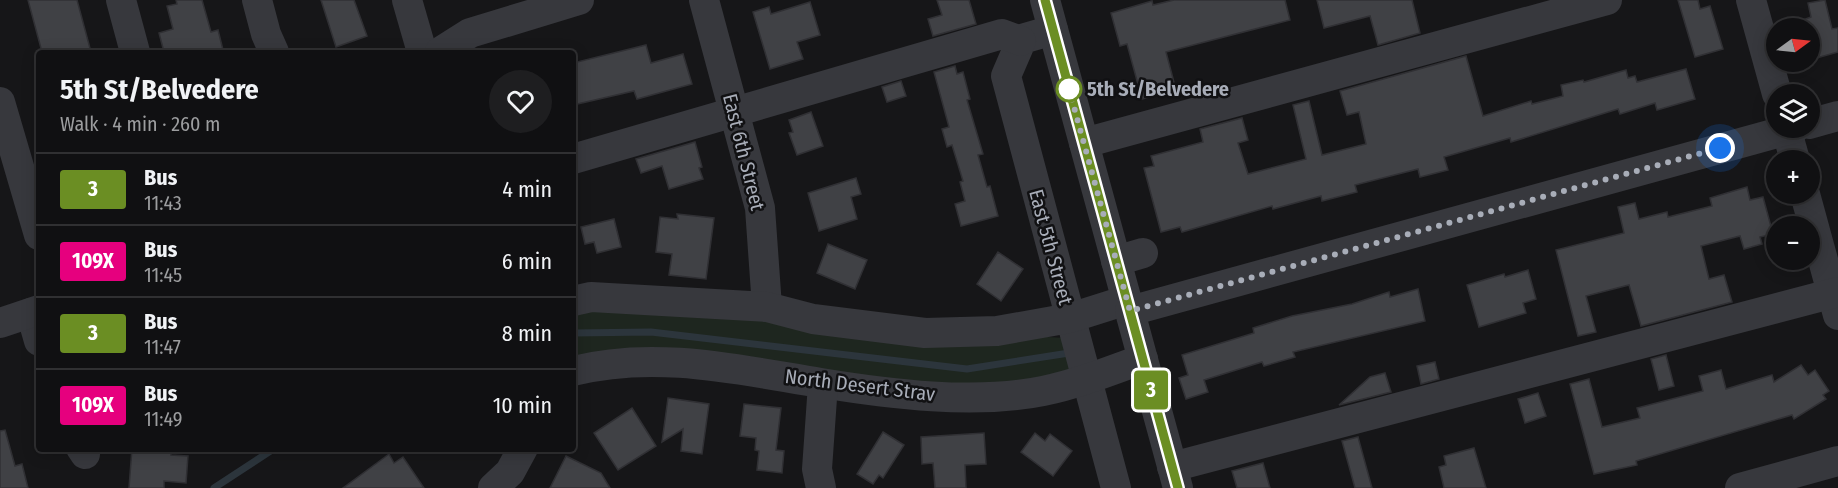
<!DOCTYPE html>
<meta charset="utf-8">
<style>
:root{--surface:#101012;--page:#1e1e20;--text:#f1f3f6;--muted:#9c9d9f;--line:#303032}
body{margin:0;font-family:"Fira Sans Condensed",sans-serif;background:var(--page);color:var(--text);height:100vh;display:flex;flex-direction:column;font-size:22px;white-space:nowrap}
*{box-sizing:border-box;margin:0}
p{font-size:20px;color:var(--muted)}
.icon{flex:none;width:33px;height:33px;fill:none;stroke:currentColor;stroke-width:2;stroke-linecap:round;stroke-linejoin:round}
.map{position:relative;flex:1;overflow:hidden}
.details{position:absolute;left:36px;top:50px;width:540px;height:402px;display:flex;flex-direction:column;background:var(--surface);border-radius:6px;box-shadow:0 3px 15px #0003,0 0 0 2px var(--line)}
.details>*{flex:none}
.badge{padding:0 12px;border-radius:4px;font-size:21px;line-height:39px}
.needle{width:39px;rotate:75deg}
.tools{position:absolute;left:1766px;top:18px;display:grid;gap:12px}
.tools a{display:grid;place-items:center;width:54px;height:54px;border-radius:50%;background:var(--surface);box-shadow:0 3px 15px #0003,0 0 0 2px var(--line);font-size:30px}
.you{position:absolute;width:30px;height:30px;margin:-15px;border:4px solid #fff;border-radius:50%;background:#1a73e8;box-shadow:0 0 0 9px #1a73e833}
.map>.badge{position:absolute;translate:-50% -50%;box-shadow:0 0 0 3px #fff}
.round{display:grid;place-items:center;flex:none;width:63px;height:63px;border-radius:32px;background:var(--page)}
.head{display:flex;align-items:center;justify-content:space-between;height:102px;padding:0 24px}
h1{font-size:28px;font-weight:700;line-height:45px}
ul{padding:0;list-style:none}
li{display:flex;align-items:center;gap:18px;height:72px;padding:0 24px;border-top:2px solid var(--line)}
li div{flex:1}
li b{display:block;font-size:22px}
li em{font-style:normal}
li .badge{min-width:66px;font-weight:700;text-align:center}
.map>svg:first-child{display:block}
.green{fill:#1e261f}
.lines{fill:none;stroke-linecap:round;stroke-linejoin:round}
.stream{stroke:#2c353c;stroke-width:7}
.building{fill:#404145;stroke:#303034;stroke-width:1.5}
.minor{stroke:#37383d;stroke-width:30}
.line-casing{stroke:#fff;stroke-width:14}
.line{stroke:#6b8e23;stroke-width:9}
.walk{stroke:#a8adb8;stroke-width:6;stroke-dasharray:0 10.8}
.stop-dot{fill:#fff;stroke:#6b8e23;stroke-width:3}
.labels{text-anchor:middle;stroke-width:5;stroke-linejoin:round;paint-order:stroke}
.stop-label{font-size:20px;font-weight:bold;fill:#a8adb8;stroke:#111113;text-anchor:start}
.street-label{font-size:20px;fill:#a8adb8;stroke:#111113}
</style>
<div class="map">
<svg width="1838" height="488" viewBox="0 0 1838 488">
<rect width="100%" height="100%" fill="#161618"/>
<polygon class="green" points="575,310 1066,338 1071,370 1039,378 969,387 573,360 573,311"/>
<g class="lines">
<g class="stream">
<polyline points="573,333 651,332 967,369 1069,353"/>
<polyline points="214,488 275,448"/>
</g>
</g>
<g class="building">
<polygon points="28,0 77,0 91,52 42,52"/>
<polygon points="176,0 202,0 211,32 218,30 223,50 213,52 179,52 178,49 164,52 159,33 173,29 167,6 177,4"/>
<polygon points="321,0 354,0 367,36 336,47"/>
<polygon points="937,0 969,0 976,24 933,36 928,19 942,15"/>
<polygon points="1174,0 1285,0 1290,20 1166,52 1176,90 1142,99 1127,44 1120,46 1111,13 1152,1 1153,5"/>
<polygon points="1317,0 1412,0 1420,33 1378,45 1370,16 1324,28"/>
<polygon points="1678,0 1698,0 1700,9 1710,6 1723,49 1695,57"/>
<polygon points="1825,0 1832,29 1838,28 1838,52 1813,59 1809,28 1805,28 1803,20 1811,17 1808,3"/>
<polygon points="810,2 820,35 797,42 803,59 770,69 753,12 769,7 771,14"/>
<polygon points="646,45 651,63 683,54 692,84 637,99 634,91 573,105 573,63"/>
<polygon points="1466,56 1483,116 1531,101 1532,104 1563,96 1561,85 1583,80 1584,82 1626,70 1628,78 1635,76 1637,82 1686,69 1695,99 1657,110 1655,103 1620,114 1618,109 1511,142 1510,138 1444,157 1448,170 1420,177 1418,169 1355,185 1357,192 1322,201 1321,196 1273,209 1272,206 1182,232 1180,227 1161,232 1144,168 1154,166 1151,156 1203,142 1200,129 1242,118 1248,140 1238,143 1248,174 1306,159 1293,105 1309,101 1322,155 1366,144 1359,112 1347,115 1340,91"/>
<polygon points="955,66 957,74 963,72 970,99 967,100 983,154 978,155 987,187 990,186 998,216 961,226 955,204 965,201 960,182 963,181 952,145 947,147 942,129 949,127 934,72"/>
<polygon points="901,81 906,96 887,102 882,87"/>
<polygon points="811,112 823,146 797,155 789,133 793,132 789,120"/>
<polygon points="695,142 702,167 699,168 703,179 669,189 662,166 641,173 636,159"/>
<polygon points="856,178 861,194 851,197 857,219 819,231 808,193"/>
<polygon points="1747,187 1750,200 1763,197 1773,234 1760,237 1762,244 1744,249 1740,236 1701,246 1709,279 1724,275 1732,302 1641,326 1629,285 1586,296 1596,332 1578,336 1556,250 1624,233 1618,207 1635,203 1639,219 1667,212 1668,217 1712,206 1710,198"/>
<polygon points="677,214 714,218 706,279 669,275 672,254 656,252 660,217 678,219"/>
<polygon points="614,219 621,247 597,253 594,242 585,244 581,227"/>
<polygon points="828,244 867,260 855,289 817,273"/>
<polygon points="998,252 1023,269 1001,301 977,284"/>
<polygon points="1528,270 1536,299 1523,303 1526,313 1479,327 1467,285 1504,274 1505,277"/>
<polygon points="1418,289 1425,321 1293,352 1295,357 1264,366 1262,362 1204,380 1208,392 1186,399 1179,378 1188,375 1182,355 1254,333 1253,328 1292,316 1352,304 1389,292 1390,297"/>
<polygon points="1666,355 1674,386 1659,390 1651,359"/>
<polygon points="1435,362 1439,379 1421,384 1417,366"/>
<polygon points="1801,365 1808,375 1815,370 1829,391 1823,395 1826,399 1794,419 1792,415 1636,461 1637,465 1594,474 1570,384 1589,379 1602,427 1640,418 1637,408 1703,391 1699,376 1721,370 1726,389 1772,375 1774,382"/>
<polygon points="1385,373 1391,392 1339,405 1370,377"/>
<polygon points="1538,393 1546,416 1525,423 1518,399"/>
<polygon points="668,398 709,404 702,454 681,451 683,429 662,442"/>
<polygon points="744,404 781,408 776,450 784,451 782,473 757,470 759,451 755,450 756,438 740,436"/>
<polygon points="632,408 656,446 618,470 594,433"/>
<polygon points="5,430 15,466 22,464 28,488 0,488 0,431"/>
<polygon points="883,432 904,445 883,478 879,475 873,484 857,474"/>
<polygon points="984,433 986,464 965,465 966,488 935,488 933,463 922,464 921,437"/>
<polygon points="1035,433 1045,441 1050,434 1072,451 1053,476 1021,452"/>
<polygon points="1358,437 1372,488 1355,488 1342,441"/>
<polygon points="132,448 171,448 171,455 188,456 186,483 164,481 164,488 129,488"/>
<polygon points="1474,448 1486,488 1444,488 1439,467 1446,465 1444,456"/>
<polygon points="389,454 394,463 403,457 424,488 343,488"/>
<polygon points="566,456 601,473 610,488 550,488"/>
<polygon points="1263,463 1270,488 1237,488 1232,471"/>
</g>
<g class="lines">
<g class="minor">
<polyline points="121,0 135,52"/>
<polyline points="257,0 266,34 274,52"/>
<polyline points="407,0 422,52"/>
<polyline points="704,0 760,208 767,307"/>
<polyline points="1045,0 1178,488"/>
<polyline points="1751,0 1777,94"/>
<polyline points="1053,30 1022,39 1006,76 1116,488"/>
<polyline points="440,52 470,33 579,0"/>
<polyline points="0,102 39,235"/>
<polyline points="1809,124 1838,116"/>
<polyline points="1786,128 1795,160"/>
<polyline points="1084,143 1607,0"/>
<polyline points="573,159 1002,34 1021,41"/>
<polyline points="1805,194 1838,315"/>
<polyline points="1116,261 1143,253"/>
<polyline points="573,301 591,297 767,307 813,319 925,333 997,331 1070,318 1127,300"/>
<polyline points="1130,311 1795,128"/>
<polyline points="31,313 39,341"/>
<polyline points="0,323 39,310"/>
<path d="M 573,371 C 656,350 739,370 821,383 C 889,394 975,405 1043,391 C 1077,384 1110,371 1143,359"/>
<polyline points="81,448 85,454"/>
<polyline points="1172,467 1838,292"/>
<polyline points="493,488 510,472 523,448"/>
<polyline points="821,488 817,469 823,384"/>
<polyline points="1740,488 1838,461"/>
</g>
</g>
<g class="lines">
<defs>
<polyline id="line" points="1045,0 1178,488"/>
</defs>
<use href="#line" class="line-casing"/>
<use href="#line" class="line"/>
<polyline class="walk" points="1069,89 1130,311 1720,148"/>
</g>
<circle class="stop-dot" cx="1069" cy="89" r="12"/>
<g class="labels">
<g class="stop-label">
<text x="1087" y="96">5th St/Belvedere</text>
</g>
<g class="street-label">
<text transform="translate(744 152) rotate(76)" y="7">East 6th Street</text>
<text transform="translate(1051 247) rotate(75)" y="7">East 5th Street</text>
<text transform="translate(860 385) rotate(7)" y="7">North Desert Strav</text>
</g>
</g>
</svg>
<div class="tools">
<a><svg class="needle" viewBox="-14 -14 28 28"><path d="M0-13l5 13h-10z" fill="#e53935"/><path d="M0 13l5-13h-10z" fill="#9c9d9f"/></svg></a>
<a><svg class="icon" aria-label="layers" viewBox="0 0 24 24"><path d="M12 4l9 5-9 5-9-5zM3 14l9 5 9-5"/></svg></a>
<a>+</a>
<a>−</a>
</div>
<div class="you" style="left:1720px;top:148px"></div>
<b class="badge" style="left:1151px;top:390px;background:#6b8e23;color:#fff">3</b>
<section class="details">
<div class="head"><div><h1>5th St/Belvedere</h1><p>Walk · 4 min · 260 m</p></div><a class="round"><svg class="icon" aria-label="heart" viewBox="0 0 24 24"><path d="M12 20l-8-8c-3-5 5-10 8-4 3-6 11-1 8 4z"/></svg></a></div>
<ul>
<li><span class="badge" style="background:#6b8e23;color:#fff">3</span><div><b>Bus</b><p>11:43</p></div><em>4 min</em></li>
<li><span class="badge" style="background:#e6007e;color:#fff">109X</span><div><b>Bus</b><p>11:45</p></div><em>6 min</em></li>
<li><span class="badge" style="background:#6b8e23;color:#fff">3</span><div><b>Bus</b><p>11:47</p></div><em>8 min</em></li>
<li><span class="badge" style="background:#e6007e;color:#fff">109X</span><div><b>Bus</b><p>11:49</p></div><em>10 min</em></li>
</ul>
</section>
</div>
